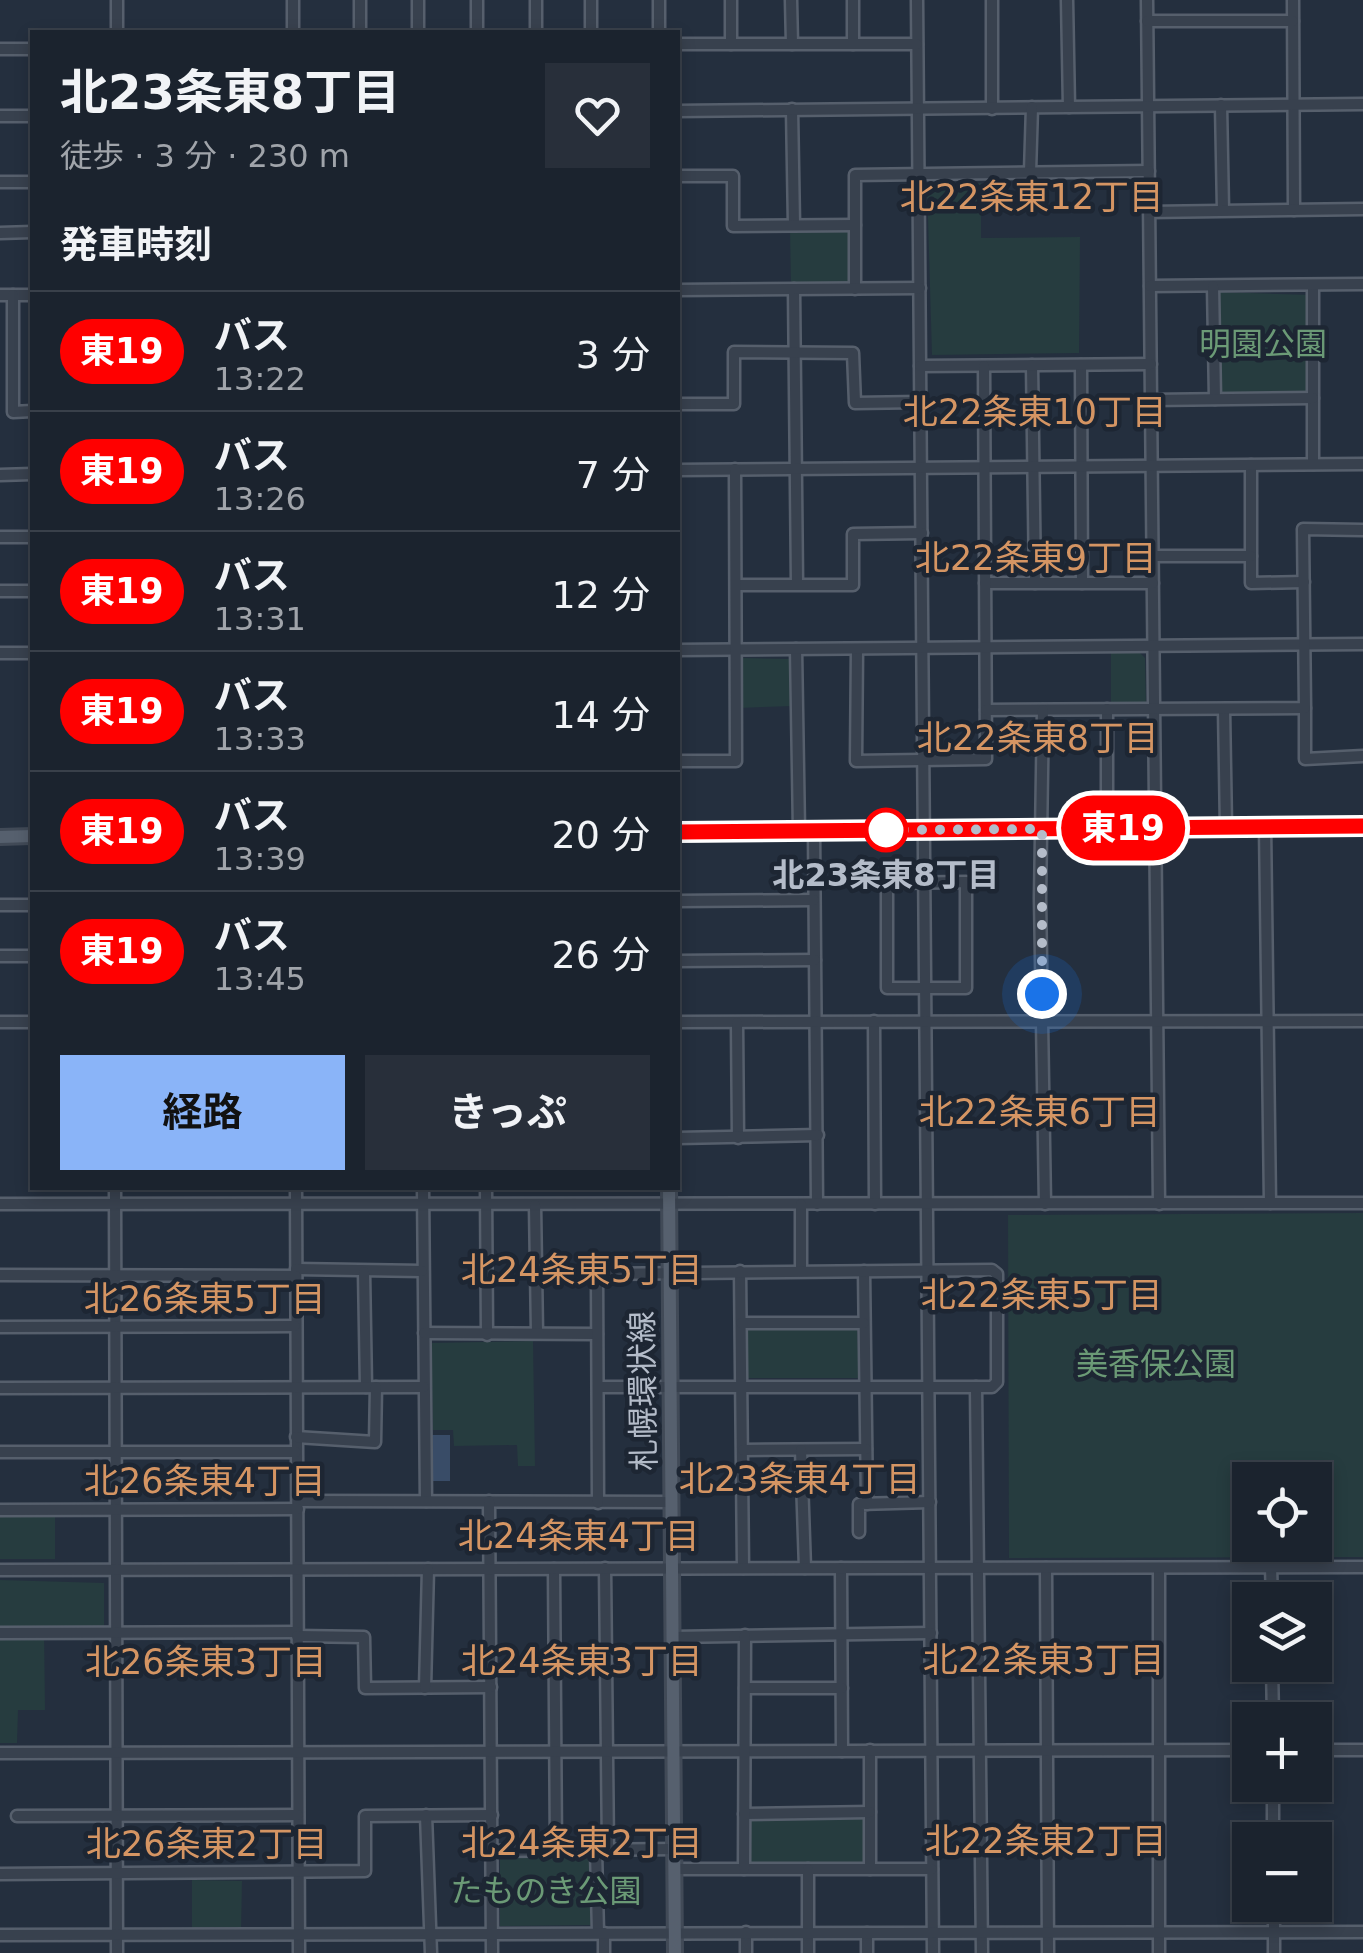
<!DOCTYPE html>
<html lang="ja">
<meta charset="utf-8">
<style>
:root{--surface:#1b232e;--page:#282f3a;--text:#f1f3f6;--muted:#a0a4aa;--line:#39404a;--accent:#8ab4f8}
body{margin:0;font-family:"DejaVu Sans","Noto Sans JP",sans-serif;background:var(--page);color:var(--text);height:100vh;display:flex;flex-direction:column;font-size:38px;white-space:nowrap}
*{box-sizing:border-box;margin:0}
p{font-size:32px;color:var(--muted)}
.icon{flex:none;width:55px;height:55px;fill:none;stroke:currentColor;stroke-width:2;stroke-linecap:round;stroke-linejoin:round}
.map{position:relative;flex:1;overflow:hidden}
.details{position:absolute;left:30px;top:30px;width:650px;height:1160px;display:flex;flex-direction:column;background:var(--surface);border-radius:0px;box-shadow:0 5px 15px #0003,0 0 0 2px var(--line)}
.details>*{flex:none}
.badge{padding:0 20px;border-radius:32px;font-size:35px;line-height:65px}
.buttons{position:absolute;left:1232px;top:1462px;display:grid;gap:20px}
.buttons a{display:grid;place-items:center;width:100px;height:100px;border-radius:0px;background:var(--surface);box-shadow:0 5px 15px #0003,0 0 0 2px var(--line);font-size:50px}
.you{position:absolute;width:50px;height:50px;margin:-25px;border:8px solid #fff;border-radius:50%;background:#1a73e8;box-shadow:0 0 0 15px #1a73e833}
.map>.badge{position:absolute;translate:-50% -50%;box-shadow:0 0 0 5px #fff}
h2{padding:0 30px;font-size:38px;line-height:90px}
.round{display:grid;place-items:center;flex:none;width:105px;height:105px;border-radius:0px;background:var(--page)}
.head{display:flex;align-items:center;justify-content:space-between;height:170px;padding:0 30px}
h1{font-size:48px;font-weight:700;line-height:75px}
.primary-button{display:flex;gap:20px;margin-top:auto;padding:20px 30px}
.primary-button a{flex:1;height:115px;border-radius:0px;background:var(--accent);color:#111;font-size:40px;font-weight:700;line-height:115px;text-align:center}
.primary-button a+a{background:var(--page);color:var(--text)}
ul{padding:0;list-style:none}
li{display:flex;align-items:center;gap:30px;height:120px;padding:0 30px;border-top:2px solid var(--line)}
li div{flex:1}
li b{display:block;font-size:38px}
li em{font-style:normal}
li .badge{min-width:110px;font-weight:700;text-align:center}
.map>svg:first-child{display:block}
.green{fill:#263c3f;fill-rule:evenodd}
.water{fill:#394c67}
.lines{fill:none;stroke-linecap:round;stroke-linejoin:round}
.minor-casing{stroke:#565f6c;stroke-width:15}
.major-casing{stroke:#414a57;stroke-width:18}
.minor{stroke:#38414e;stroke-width:10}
.major{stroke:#56606e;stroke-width:12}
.line-casing{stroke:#fff;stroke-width:22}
.line{stroke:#f00;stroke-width:15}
.walk{stroke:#b4bcc9;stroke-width:10;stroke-dasharray:0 18}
.stop-dot{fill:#fff;stroke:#f00;stroke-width:5}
.labels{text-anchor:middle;stroke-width:9;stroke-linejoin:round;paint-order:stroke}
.park-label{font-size:32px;fill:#6b9a76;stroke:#1d2633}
.stop-label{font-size:32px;font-weight:bold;fill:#b4bcc9;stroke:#1d2633}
.street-label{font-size:32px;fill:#b4bcc9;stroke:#1d2633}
.neighbourhood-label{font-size:35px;fill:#d59563;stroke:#1d2633}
</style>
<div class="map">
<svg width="1363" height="1953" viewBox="0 0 1363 1953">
<rect width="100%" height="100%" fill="#242f3e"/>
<g class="green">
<polygon points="981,183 981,238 1080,237 1079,353 932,355 927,184"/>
<polygon points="848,228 848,284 791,285 790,229"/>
<polygon points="1220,292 1310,295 1308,391 1220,396"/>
<polygon points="1111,653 1140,653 1145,658 1146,706 1111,706"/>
<polygon points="740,658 792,659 792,706 738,708"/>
<path d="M 1363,1213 L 1363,1557 L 1009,1558 L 1008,1215 ZM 1315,1480 L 1315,1545 L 1250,1545 L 1250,1480 Z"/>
<polygon points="857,1328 859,1378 746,1378 747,1329"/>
<polygon points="533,1341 535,1466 518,1466 517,1445 454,1446 453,1430 433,1430 431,1343"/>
<rect x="0" y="1515" width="55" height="44"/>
<polygon points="0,1580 104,1583 104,1627 44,1627 45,1710 18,1710 17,1743 0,1743"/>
<polygon points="748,1817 867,1817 867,1865 748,1866"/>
<polygon points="592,1856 591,1925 500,1926 500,1858"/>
<polygon points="192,1880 242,1881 241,1932 192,1932"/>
</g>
<polygon class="water" points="432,1435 450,1435 450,1481 433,1481"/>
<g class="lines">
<defs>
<g id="minor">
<polyline points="117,0 117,32"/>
<polyline points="293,0 293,32"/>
<polyline points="360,0 360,32"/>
<polyline points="418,0 418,32"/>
<polyline points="477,0 477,32"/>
<polyline points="536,0 536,32"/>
<polyline points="591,0 591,32"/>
<polyline points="659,0 659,32"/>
<polyline points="731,0 731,44"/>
<polyline points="791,0 792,44"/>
<polyline points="853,0 853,44"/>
<polyline points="917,0 933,1953"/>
<polyline points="992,0 992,109"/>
<polyline points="1067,0 1069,107"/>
<polyline points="1147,0 1159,1204"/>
<polyline points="1293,0 1294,210"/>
<polyline points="1147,21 1293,21"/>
<polyline points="678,44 917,44"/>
<polyline points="0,49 32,49"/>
<polyline points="1221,105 1223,210"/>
<polyline points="792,109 794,225"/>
<polyline points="678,111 1363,104"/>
<polyline points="0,116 32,116"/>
<polyline points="1030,172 1032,107"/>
<polyline points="678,176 733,176 733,226 855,225"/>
<polyline points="0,182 32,182"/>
<polyline points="1150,212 1363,209"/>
<polyline points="0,233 32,232"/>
<polyline points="1313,285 1313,464"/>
<polyline points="1150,286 1363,284"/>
<polyline points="1213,286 1215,399"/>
<polyline points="794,289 797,584"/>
<polyline points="855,289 855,175 1149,171"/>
<polyline points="678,290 920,288"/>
<polyline points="0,295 32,295"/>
<polyline points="13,295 13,412 32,411"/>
<polyline points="1032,365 1035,583"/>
<polyline points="1081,365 1082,583"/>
<polyline points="920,366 1151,364"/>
<polyline points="1152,400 1313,398"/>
<polyline points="678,404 734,404 734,352 853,353 855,403 920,402"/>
<polyline points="1251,465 1251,583 1304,582"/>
<polyline points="678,470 1363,464"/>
<polyline points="0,475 32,474"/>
<polyline points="0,537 32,537"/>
<polyline points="1153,556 1251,556"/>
<polyline points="985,583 1153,583"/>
<polyline points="736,585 853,585 853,534 922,533"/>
<polyline points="0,591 32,591"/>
<polyline points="796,649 799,831"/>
<polyline points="857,649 856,761 986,759 984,366"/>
<polyline points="678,650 1363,644"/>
<polyline points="0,653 32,653"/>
<polyline points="1305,708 1305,759 1363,756"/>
<polyline points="1107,709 1107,827"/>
<polyline points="1224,709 1226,827"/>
<polyline points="986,710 1305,708 1303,529 1363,530"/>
<polyline points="1043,710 1040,898 1045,1204"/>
<polyline points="678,761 736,761 735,469"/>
<polyline points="1265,826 1270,1203"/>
<polyline points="814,830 817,1204"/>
<polygon points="966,882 966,988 887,988 887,883"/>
<polyline points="678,901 814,900"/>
<polyline points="0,905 32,905"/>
<polyline points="0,956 32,956"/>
<polyline points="678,961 815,960"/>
<polyline points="874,1021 875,1204"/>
<polyline points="0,1022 32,1022"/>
<polyline points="678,1022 1363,1021"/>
<polyline points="737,1023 738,1138"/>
<polyline points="678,1138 818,1135"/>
<polyline points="115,1188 117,1953"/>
<polyline points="296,1188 299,1953"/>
<polyline points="423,1188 426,1501"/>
<polyline points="486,1188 487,1335"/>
<polyline points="0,1204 1363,1203"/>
<polyline points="535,1205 537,1333"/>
<polyline points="296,1269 422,1271"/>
<polyline points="740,1271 743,1568"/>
<polyline points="801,1271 801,1204"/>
<polyline points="864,1271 867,1504"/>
<polyline points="364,1272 366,1387"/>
<polyline points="0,1275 296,1276"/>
<polyline points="741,1323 864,1323"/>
<polyline points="0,1327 295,1326"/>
<polyline points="424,1333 597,1334"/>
<polyline points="976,1387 982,1953"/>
<polyline points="0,1388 424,1387"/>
<polyline points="296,1437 375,1442 376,1387"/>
<polyline points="743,1450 866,1449"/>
<polyline points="801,1450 805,1568"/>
<polyline points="0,1452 296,1452"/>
<polyline points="298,1501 671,1502"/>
<polyline points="489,1501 492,1953"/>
<polyline points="598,1503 597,1274 992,1270 997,1274 997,1382 992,1387 600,1387"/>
<polyline points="0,1510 298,1509"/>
<polyline points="859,1532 859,1504 930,1502"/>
<polyline points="1271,1567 1272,1600"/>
<polyline points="605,1568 608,1850"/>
<polyline points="841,1568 842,1751"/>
<polyline points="1046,1568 1048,1953"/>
<polyline points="1159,1568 1159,1953"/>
<polyline points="554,1569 556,1850"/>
<polyline points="0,1570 1363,1567"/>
<polyline points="0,1633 297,1632"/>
<polyline points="297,1636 364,1637 365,1688 491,1687"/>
<polyline points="673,1637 931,1633"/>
<polyline points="1272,1665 1273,1720"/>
<polyline points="425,1688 428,1569"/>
<polyline points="745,1688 842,1688"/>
<polyline points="870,1750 870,1869"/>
<polyline points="1315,1750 1363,1750"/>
<polyline points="0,1753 1250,1750"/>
<polyline points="1273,1785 1273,1840"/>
<polyline points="744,1814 870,1812"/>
<polyline points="426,1815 431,1953"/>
<polyline points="17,1816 298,1815"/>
<polyline points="596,1850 598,1933"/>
<polyline points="492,1851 674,1849"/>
<polyline points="675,1869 932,1869"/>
<polyline points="744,1869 745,1635"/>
<polyline points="808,1869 808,1953"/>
<polyline points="0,1874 365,1871 365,1816 492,1815"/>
<polyline points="1274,1905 1274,1953"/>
<polyline points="746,1932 746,1953"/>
<polyline points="604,1933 604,1953"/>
<polyline points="867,1933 867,1953"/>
<polyline points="0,1935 1363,1932"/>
</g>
<g id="major">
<polyline points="678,832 1363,826"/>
<polyline points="0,837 32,836"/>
<polyline points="669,1188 675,1953"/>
</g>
</defs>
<use href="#minor" class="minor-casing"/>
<use href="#major" class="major-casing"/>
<use href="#minor" class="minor"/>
<use href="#major" class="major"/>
</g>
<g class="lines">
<defs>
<polyline id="line" points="678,832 1363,826"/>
</defs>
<use href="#line" class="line-casing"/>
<use href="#line" class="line"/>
<polyline class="walk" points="886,830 1042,829 1042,994"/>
</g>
<circle class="stop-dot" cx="886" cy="830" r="20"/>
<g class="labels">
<g class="park-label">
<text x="1263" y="355">明園公園</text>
<text x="1156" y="1375">美香保公園</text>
<text x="546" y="1902">たものき公園</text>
</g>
<g class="stop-label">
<text x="886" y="886">北23条東8丁目</text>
</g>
<g class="street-label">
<text transform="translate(643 1391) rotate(-91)" y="11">札幌環状線</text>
</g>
<g class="neighbourhood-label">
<text x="1032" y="209">北22条東12丁目</text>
<text x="1035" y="424">北22条東10丁目</text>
<text x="1036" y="570">北22条東9丁目</text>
<text x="1038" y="750">北22条東8丁目</text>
<text x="1040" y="1124">北22条東6丁目</text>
<text x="582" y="1282">北24条東5丁目</text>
<text x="1042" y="1307">北22条東5丁目</text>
<text x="205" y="1311">北26条東5丁目</text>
<text x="800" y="1491">北23条東4丁目</text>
<text x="205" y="1493">北26条東4丁目</text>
<text x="579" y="1548">北24条東4丁目</text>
<text x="1044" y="1672">北22条東3丁目</text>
<text x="582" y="1673">北24条東3丁目</text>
<text x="206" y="1674">北26条東3丁目</text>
<text x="1046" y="1853">北22条東2丁目</text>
<text x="582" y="1855">北24条東2丁目</text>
<text x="207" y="1856">北26条東2丁目</text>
</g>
</g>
</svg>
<div class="buttons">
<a><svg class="icon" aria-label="locate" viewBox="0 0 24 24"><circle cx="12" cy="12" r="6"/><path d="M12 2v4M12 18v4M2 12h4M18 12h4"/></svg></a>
<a><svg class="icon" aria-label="layers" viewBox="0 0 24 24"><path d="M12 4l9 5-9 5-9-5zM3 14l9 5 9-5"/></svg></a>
<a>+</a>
<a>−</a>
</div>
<div class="you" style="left:1042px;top:994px"></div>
<b class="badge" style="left:1123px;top:828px;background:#f00;color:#fff">東19</b>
<section class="details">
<div class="head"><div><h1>北23条東8丁目</h1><p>徒歩 · 3 分 · 230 m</p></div><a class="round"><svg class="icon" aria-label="heart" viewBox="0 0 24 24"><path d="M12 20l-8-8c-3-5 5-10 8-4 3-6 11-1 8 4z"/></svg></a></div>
<h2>発車時刻</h2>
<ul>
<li><span class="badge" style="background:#f00;color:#fff">東19</span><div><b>バス</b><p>13:22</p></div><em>3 分</em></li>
<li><span class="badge" style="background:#f00;color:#fff">東19</span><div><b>バス</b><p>13:26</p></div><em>7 分</em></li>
<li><span class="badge" style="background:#f00;color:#fff">東19</span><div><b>バス</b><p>13:31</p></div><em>12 分</em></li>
<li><span class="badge" style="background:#f00;color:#fff">東19</span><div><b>バス</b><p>13:33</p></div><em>14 分</em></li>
<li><span class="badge" style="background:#f00;color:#fff">東19</span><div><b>バス</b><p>13:39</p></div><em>20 分</em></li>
<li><span class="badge" style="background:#f00;color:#fff">東19</span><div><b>バス</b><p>13:45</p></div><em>26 分</em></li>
</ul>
<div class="primary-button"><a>経路</a><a>きっぷ</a></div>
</section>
</div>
